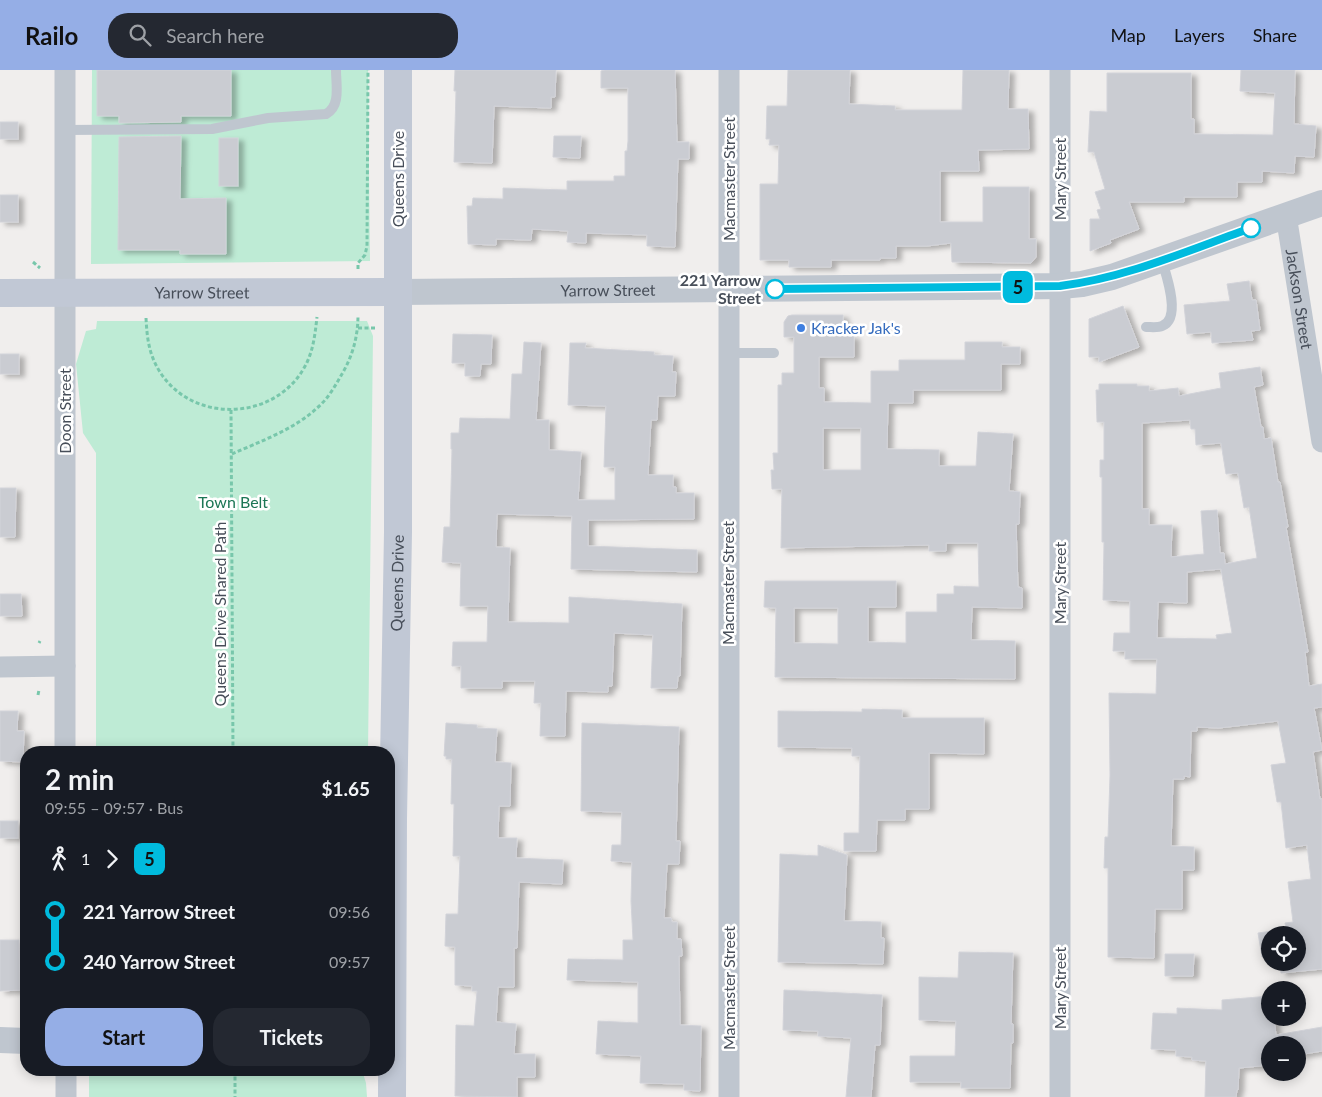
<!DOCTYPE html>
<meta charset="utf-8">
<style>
:root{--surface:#171b24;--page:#242831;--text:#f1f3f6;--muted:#9ea1a6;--accent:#95aee6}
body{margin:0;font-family:Lato,sans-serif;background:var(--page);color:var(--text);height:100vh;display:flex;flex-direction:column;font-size:19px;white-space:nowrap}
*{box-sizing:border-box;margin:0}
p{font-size:16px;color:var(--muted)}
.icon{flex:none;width:28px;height:28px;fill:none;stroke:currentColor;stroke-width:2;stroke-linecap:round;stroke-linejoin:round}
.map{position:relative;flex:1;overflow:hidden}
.sheet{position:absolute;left:20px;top:676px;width:375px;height:330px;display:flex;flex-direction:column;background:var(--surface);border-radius:20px;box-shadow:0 2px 12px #0003}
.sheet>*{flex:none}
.badge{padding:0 10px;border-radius:8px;font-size:18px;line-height:32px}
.tools{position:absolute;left:1261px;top:856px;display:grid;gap:10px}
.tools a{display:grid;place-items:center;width:45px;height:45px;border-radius:50%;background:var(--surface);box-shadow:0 2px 12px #0003;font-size:25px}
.map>.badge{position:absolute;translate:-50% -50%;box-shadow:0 0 0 2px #fff}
.legs{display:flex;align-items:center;gap:8px;height:55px;padding:0 25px;font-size:16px}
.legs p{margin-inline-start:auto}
.summary{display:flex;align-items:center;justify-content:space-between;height:85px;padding:0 25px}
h1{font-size:28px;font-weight:700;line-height:38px}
.action{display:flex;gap:10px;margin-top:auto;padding:10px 25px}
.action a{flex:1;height:58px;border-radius:20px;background:var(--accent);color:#111;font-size:20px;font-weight:700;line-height:58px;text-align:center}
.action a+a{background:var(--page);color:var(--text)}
ul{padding:0 25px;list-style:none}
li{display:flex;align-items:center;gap:18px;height:50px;font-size:19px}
li i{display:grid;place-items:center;width:8px;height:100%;margin:0 6px;background:currentColor}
li i::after{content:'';width:12px;height:12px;margin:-6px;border:4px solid;border-radius:50%;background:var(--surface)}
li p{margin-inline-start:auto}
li:first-child i{background:linear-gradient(#0000 50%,currentColor 0)}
li:last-child i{background:linear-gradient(currentColor 50%,#0000 0)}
header{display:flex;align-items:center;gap:30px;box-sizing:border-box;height:70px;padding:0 25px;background:var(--accent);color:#111}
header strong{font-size:24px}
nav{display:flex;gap:28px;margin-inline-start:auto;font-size:18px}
.search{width:350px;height:45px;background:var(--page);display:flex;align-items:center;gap:12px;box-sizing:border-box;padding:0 18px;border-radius:20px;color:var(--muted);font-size:19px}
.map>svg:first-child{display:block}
.green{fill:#beebd5}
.building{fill:#caccd2;stroke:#d2d3d9;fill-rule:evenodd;filter:url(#shadow)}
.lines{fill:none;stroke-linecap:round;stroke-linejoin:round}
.path{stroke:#78c7ab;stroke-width:3;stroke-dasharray:4 2.5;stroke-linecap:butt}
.service{stroke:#bfc6cf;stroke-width:10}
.minor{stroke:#bfc6cf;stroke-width:21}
.tertiary{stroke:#bfc6cf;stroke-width:26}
.secondary{stroke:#c1c8d5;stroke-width:28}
.line-1-casing{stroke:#fff;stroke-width:11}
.line-1{stroke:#00bbde;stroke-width:8}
.stop-1-dot{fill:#fff;stroke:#00bbde;stroke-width:2.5}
.shop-dot{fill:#3f7fe0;stroke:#fff;stroke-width:2}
.labels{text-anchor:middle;stroke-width:5;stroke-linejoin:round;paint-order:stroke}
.street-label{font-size:16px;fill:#474e59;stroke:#fff}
.stop-label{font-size:16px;font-weight:bold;fill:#474e59;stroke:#fff;text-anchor:end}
.shop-label{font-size:16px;fill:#366cbe;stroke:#fff;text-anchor:start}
.park-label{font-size:16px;fill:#1c7655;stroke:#fff}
</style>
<header>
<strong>Railo</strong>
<div class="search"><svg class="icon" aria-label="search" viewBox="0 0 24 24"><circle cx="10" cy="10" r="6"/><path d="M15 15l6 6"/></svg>Search here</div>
<nav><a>Map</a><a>Layers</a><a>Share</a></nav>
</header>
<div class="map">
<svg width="1322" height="1027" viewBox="0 0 1322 1027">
<defs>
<filter id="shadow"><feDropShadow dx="5.5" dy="3" stdDeviation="2.5" flood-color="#0004"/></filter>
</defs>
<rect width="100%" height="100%" fill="#f0eeed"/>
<g class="green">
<polygon points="92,0 368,0 370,191 91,194"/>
<polygon points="97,251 367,251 373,266 368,682 96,682 96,383 83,363 76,294 86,261 96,259"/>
<polygon points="89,1000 362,1000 366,1013 367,1027 89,1027"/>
</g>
<g class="building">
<polygon points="97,0 231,0 231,46 181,46 181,52 119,53 119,46 97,46"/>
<polygon points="455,0 556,0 555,27 551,27 551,38 494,36 492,93 454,92 456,21 454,21"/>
<polygon points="605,0 675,0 677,72 689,72 689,89 678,89 675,177 647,176 647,165 586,163 586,173 567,172 568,161 532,159 531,170 496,169 496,175 468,174 467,136 472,136 473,128 503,129 503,118 567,120 567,111 614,111 614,106 625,106 625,81 627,81 628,71 628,18 601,18 601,1"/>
<polygon points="788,0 850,0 849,34 895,36 895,40 962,40 963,0 1009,0 1008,39 1028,39 1029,79 978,80 979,101 940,101 940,152 983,152 983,117 1029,117 1029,169 1036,169 1036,187 1031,193 952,192 951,173 927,176 896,176 896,188 880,188 880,190 831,190 831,197 789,197 789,190 760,190 760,114 778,114 779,75 769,75 770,69 766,69 767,36 787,36"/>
<polygon points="1241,0 1295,0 1294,54 1316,56 1314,87 1295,86 1294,103 1262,101 1262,112 1237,112 1237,127 1184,127 1184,132 1129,132 1139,159 1110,170 1111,173 1090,181 1090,149 1100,149 1097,140 1101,139 1095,122 1105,119 1094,82 1088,82 1090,41 1107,42 1107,3 1191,3 1191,49 1194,49 1194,64 1273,65 1275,23 1240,21"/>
<rect x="0" y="52" width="18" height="17"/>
<polygon points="181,66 180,129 226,128 226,184 180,184 180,180 118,180 119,67"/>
<polygon points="554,66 581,66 580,88 553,87"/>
<rect x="219" y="68" width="19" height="48"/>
<rect x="0" y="125" width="18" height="27"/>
<polygon points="1249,211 1252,230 1256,230 1260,260 1251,261 1253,270 1212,273 1211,262 1187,264 1184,235 1230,231 1227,214"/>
<polygon points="1123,236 1139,277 1099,292 1099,287 1089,287 1089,249"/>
<path d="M 792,245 L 843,245 L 843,251 L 845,251 L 845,266 L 854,266 L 854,287 L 819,287 L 819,318 L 824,318 L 824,332 L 871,333 L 871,301 L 899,301 L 899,290 L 965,290 L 965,272 L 1002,272 L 1002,277 L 1020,277 L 1020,294 L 1001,294 L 1001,320 L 913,320 L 913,333 L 888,333 L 887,379 L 939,380 L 939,396 L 976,396 L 978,362 L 1013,364 L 1009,421 L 1020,422 L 1019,454 L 1016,454 L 1018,517 L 1022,518 L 1022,538 L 972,537 L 971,570 L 1015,571 L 1015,609 L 775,607 L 776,538 L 764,537 L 765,511 L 896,511 L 896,537 L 868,537 L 868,572 L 906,573 L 906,542 L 937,542 L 937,524 L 954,524 L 954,516 L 979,517 L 978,473 L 946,473 L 946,481 L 929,481 L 929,475 L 781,478 L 782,419 L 772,419 L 771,400 L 774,400 L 773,383 L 778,383 L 778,315 L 782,315 L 782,303 L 794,303 L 794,267 L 784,267 L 784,252 L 788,246 ZM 823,358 L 861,358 L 861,400 L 823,400 ZM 794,538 L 838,538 L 838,574 L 794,573 Z"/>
<polygon points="453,264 492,265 491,294 481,294 480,306 465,306 465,293 452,293"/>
<polygon points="524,272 541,273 536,350 549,350 549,380 581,382 578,430 615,430 615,397 604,397 606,336 568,335 570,273 586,273 585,278 654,282 654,285 673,286 672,302 676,302 675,326 658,326 657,350 651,350 648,405 673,405 673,417 676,417 676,423 694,423 694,449 588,450 588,476 697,480 697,502 571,499 572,446 497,444 496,477 510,478 508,552 569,553 569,527 682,534 680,606 678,606 677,618 651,618 653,565 614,563 612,616 608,616 608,622 566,621 565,666 540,666 541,633 534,633 535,611 502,611 502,618 461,618 461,596 452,596 453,572 487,572 488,536 460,536 461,493 442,492 444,457 450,457 452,379 451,379 451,363 459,363 460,348 510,349 512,304 522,304"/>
<rect x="0" y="284" width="19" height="20"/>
<path d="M 1260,297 L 1263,315 L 1254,317 L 1261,357 L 1263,357 L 1264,369 L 1271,368 L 1278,412 L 1280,412 L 1288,457 L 1286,457 L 1308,582 L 1305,582 L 1309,616 L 1322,614 L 1322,637 L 1314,638 L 1322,680 L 1313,682 L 1320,729 L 1322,729 L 1322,899 L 1281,903 L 1280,892 L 1298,892 L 1298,865 L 1270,865 L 1270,886 L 1262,887 L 1258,863 L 1286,859 L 1285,853 L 1293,852 L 1288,812 L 1311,809 L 1307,775 L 1286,778 L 1281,732 L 1277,732 L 1271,695 L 1286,693 L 1278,651 L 1219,658 L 1197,657 L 1197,661 L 1191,661 L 1190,707 L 1184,706 L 1184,709 L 1173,709 L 1171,776 L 1194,777 L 1194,800 L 1182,800 L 1182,839 L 1155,839 L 1154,888 L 1108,887 L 1108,798 L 1104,798 L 1105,767 L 1108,767 L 1110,705 L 1109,623 L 1156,624 L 1157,589 L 1125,589 L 1125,581 L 1113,581 L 1114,563 L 1130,563 L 1130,531 L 1103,530 L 1104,472 L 1102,472 L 1102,407 L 1100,407 L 1100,390 L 1104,390 L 1104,352 L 1097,352 L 1096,320 L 1099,320 L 1099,314 L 1137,314 L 1137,316 L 1149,316 L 1149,321 L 1178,318 L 1179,326 L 1221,318 L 1219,303 ZM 1190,350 L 1191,359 L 1195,359 L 1196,375 L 1221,373 L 1226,404 L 1238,403 L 1244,438 L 1249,437 L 1257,488 L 1225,494 L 1224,483 L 1220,483 L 1217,440 L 1201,441 L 1204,484 L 1171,487 L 1172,455 L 1149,455 L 1149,439 L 1142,439 L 1142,353 ZM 1221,499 L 1232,563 L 1216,565 L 1217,569 L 1157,568 L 1158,532 L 1187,533 L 1187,502 Z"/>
<polygon points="0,418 16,418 15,467 0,467"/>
<polygon points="0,524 21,524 22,546 0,546"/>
<polygon points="862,639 902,640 902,648 984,648 984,684 929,683 929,739 905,739 905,750 877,750 876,781 844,781 844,763 859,763 860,686 852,686 852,678 778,677 778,641 862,642"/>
<polygon points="0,641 18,641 17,661 24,661 23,692 0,691"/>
<polygon points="446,653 477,655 477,658 497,659 495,692 511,693 510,736 499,736 498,768 517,768 516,788 563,790 562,814 519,812 517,878 514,878 514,917 498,917 496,952 516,954 514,984 535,984 535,1007 517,1007 517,1027 455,1026 456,955 474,956 477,921 472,921 472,916 455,915 455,877 445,876 446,844 458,844 460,786 453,786 454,734 451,734 452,689 446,689 446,686 444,686"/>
<polygon points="582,653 679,657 676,771 680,771 679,794 667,794 664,848 671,848 672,852 677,852 677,869 681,869 682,886 679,886 680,955 701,956 700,1021 684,1020 684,1014 640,1013 641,986 596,984 598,951 638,953 638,912 567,910 568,889 623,890 623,870 633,870 631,831 632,792 611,791 612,775 621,775 622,742 581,741"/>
<rect x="0" y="751" width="18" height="17"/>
<polygon points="818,775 847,785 844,851 881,852 881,868 884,868 883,894 778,892 780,784 818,786"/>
<polygon points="0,870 19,870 20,920 0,921"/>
<polygon points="959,882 1013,883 1011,954 1013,954 1013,973 1011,973 1010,1018 961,1018 961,1012 910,1012 910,986 955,986 956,951 919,950 919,907 958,908"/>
<polygon points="1165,884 1194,884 1193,906 1165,906"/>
<polygon points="784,920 882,925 880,975 875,975 871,1027 846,1027 851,968 818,966 818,961 783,960"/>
<polygon points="1270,926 1270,948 1274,948 1276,965 1322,957 1322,981 1298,985 1298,975 1270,975 1270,995 1239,998 1238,1020 1237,1020 1236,1027 1205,1027 1206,991 1192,990 1192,987 1176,986 1176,980 1151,979 1153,943 1177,944 1177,938 1222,940 1222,930"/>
</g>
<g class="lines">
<g class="path">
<polyline points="33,192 40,198"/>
<polyline points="358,199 358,193 365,185 367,176 368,0"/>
<path d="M 146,248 C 147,268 149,285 160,302 C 193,354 274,351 304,298 C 313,283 315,265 317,247"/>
<polyline points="358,258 375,258"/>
<polyline points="231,340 233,682"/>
<path d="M 232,384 C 259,372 295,359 317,338 C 328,329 335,316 342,304 C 353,285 358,266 358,245"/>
<polyline points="39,573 40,571"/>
<polyline points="38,625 39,620"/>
<polyline points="235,1000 235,1027"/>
<polyline points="40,1003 47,1003"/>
</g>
<g class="service">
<path d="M 65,60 L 212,59 L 268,48 L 326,44 C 341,36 336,15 336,0"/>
<path d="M 1146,257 C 1151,257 1158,258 1162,256 C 1182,249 1166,204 1162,191"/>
<polyline points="728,283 774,283"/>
</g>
<g class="minor">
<path id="s1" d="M 1286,145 L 1322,372"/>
<polyline points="0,597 65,596"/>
<polyline points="65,682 65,0"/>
<polyline points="66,1027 66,1000"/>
<polyline points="729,1027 729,0"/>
<polyline points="1060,1027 1060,0"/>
</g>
<g class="tertiary">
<path id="s2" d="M 398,222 L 1061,216 L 1082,214 L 1112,207 L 1322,133"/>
<polyline points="0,970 26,971"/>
</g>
<g class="secondary">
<path id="s3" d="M 0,223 L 398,222"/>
<path id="s4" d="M 392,1027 L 393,749 L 398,462 L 398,0"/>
</g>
</g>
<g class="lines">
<defs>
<path id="line-1" d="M 775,219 L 1060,216 C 1126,208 1189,180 1251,158"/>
</defs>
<use href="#line-1" class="line-1-casing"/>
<use href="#line-1" class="line-1"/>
</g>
<g class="stop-1-dot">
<circle cx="1251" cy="158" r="9"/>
<circle cx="775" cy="219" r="9"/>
</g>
<circle class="shop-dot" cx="801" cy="258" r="5"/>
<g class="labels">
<g class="street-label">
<text transform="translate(398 109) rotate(-90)" y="6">Queens Drive</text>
<text transform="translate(729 109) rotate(-90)" y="6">Macmaster Street</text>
<text transform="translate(1060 109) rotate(-90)" y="6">Mary Street</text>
<text dy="6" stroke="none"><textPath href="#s2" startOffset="210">Yarrow Street</textPath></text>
<text dy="6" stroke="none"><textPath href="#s3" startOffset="202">Yarrow Street</textPath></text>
<text dy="6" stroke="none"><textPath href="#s1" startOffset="85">Jackson Street</textPath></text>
<text transform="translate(65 341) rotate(-90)" y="6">Doon Street</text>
<text transform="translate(728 513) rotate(-90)" y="6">Macmaster Street</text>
<text transform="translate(1060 513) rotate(-90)" y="6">Mary Street</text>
<text dy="6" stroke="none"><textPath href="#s4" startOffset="514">Queens Drive</textPath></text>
<text transform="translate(220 544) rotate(-90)" y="6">Queens Drive Shared Path</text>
<text transform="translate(729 918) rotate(-90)" y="6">Macmaster Street</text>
<text transform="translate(1060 918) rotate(-90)" y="6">Mary Street</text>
</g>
<g class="stop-label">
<text x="761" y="216">221 Yarrow<tspan x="761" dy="18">Street</tspan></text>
</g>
<g class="shop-label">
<text x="811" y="264">Kracker Jak's</text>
</g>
<g class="park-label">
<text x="233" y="438">Town Belt</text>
</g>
</g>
</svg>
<div class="tools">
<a><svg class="icon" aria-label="locate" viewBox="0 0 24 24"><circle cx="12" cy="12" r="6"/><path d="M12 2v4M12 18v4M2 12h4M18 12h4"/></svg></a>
<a>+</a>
<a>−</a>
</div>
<b class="badge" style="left:1018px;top:217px;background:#00bbde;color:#111">5</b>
<section class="sheet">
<div class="summary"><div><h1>2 min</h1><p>09:55 – 09:57 · Bus</p></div><b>$1.65</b></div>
<div class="legs"><svg class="icon" aria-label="walk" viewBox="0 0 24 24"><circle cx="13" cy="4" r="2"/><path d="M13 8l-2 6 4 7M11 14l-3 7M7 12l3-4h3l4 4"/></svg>1<svg class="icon" aria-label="forward" viewBox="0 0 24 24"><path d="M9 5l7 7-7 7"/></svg><b class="badge" style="background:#00bbde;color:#111">5</b></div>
<ul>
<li><i style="color:#00bbde"></i><b>221 Yarrow Street</b><p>09:56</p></li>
<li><i style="color:#00bbde"></i><b>240 Yarrow Street</b><p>09:57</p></li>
</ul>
<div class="action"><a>Start</a><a>Tickets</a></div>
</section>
</div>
